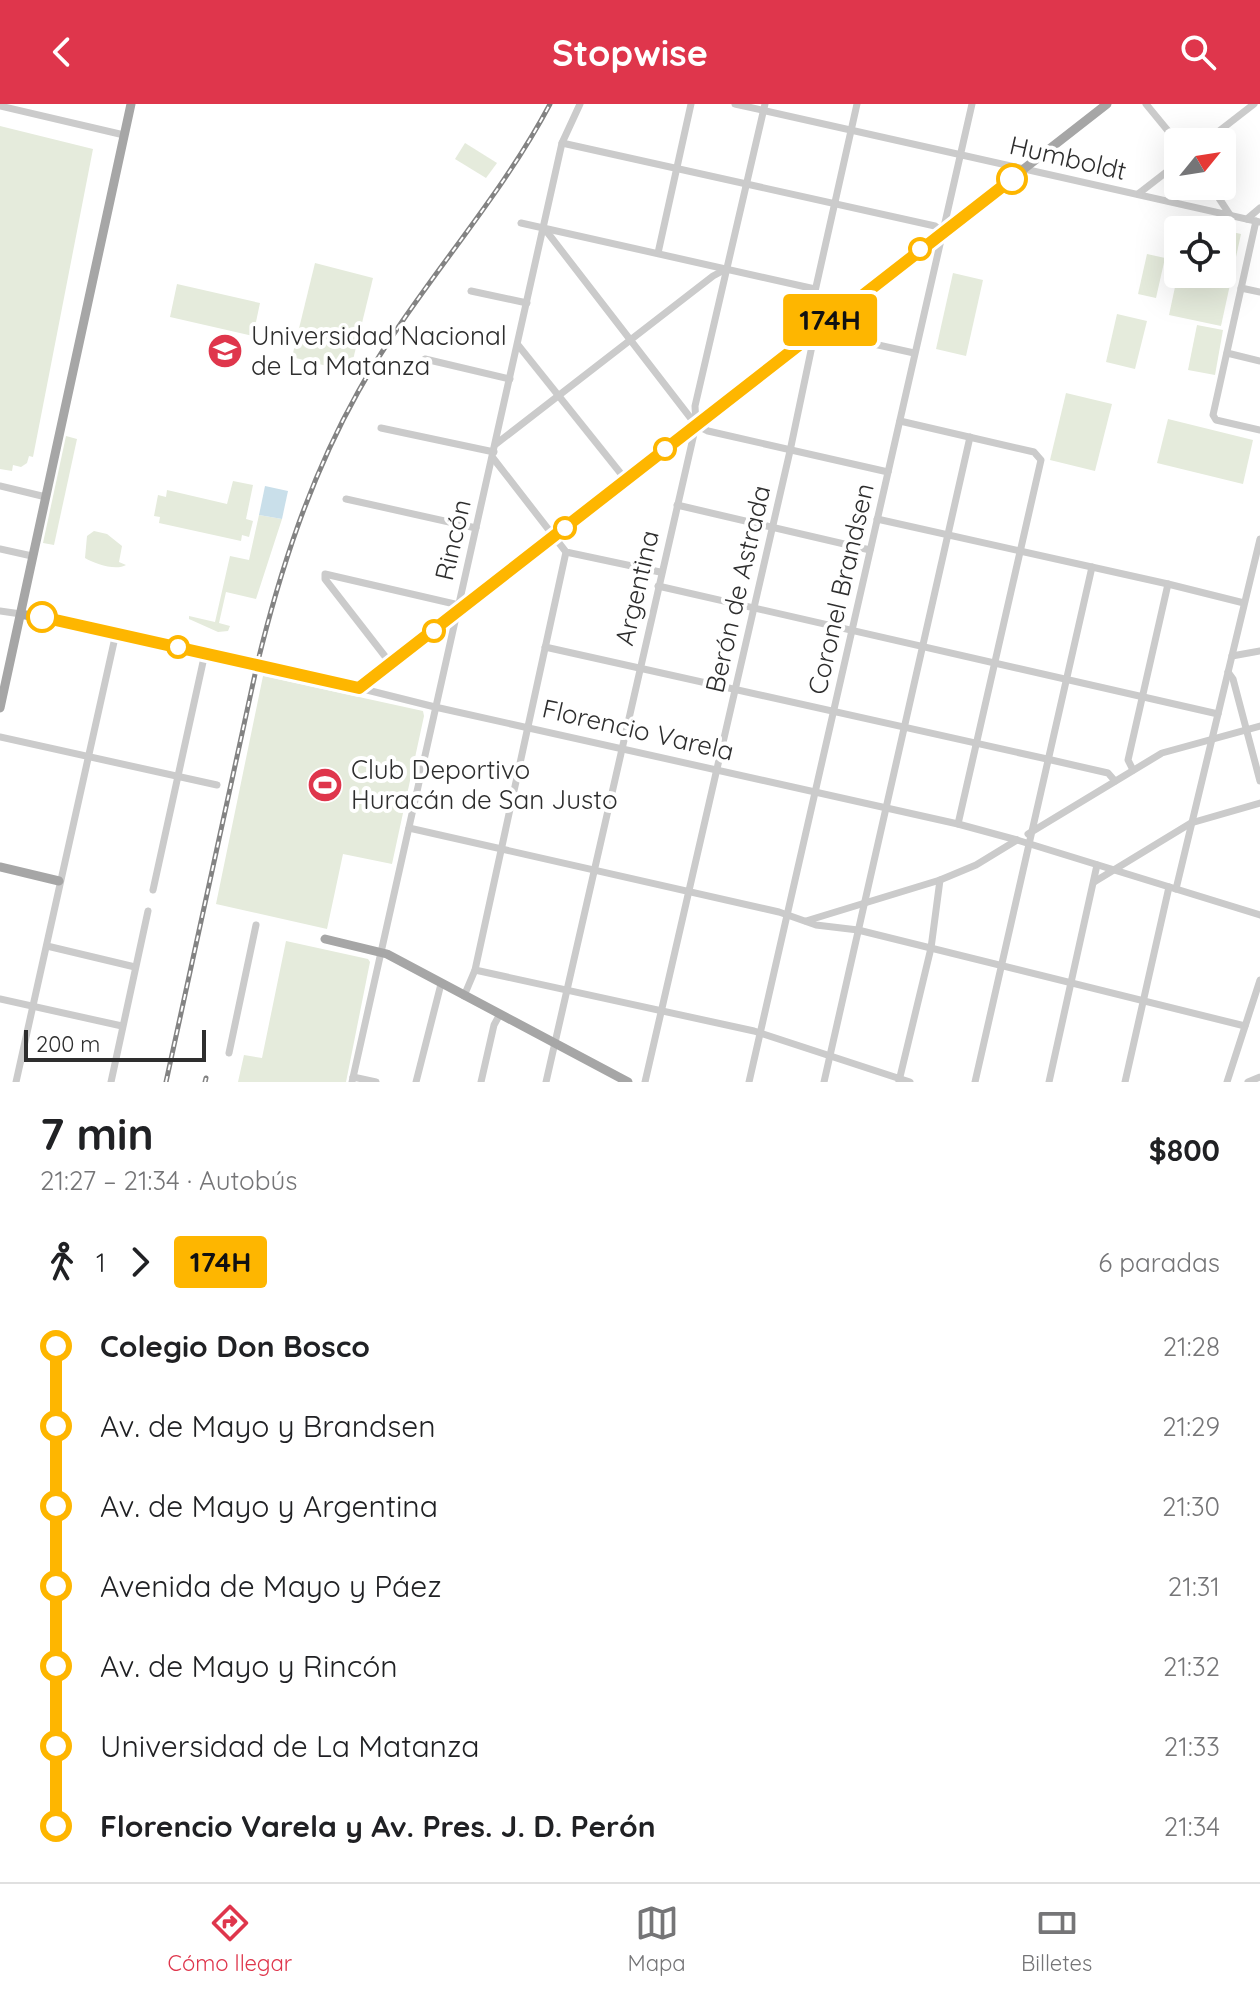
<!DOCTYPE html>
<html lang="es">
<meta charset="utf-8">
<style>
:root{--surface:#fff;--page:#f6f6f6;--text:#202124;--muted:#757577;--line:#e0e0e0;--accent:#df364c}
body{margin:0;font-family:Quicksand,sans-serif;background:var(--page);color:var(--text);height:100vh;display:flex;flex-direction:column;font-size:30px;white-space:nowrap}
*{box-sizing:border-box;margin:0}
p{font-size:26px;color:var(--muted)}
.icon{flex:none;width:44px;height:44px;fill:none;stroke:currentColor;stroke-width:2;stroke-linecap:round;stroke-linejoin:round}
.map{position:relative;height:978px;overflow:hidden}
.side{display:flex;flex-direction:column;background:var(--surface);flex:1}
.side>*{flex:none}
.badge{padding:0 16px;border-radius:6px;font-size:28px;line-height:52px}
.needle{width:52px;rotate:60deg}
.tools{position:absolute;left:1164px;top:24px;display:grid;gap:16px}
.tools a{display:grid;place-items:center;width:72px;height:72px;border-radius:8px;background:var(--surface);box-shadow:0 8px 32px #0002;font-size:40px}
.scale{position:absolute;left:24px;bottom:20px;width:182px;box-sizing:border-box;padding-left:8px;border:4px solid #2e2e2e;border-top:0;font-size:22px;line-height:28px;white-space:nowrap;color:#2e2e2e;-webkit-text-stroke:6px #fff;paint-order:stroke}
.map>.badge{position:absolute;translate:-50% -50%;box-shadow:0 0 0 4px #fff}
.legs{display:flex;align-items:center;gap:12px;height:88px;padding:0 40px;font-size:26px}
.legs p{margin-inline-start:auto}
.overview{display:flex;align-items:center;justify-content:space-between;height:136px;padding:0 40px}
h1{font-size:44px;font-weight:700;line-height:60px}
ul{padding:0 40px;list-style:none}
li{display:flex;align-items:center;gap:28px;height:80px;font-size:30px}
li i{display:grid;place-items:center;width:12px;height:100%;margin:0 10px;background:currentColor}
li i::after{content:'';width:20px;height:20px;margin:-10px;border:6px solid;border-radius:50%;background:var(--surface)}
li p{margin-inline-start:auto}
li:first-child i{background:linear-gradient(#0000 50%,currentColor 0)}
li:last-child i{background:linear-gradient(currentColor 50%,#0000 0)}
header{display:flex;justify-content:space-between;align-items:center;height:104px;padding:0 40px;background:var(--accent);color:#fff;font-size:36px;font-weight:700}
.tabs{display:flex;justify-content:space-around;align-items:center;height:112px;border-top:2px solid var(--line);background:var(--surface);font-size:22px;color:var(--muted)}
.tabs a{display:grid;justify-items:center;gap:4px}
.tabs .selected{color:var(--accent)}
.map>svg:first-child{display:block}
.green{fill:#e5ebdc}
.water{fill:#c9dfea}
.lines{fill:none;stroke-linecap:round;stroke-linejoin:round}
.minor{stroke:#cbcbcb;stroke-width:7}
.major{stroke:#a6a6a6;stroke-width:9}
.rail-casing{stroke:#838383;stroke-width:5}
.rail{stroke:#fff;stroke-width:2;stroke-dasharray:6;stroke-linecap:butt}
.line-1-casing{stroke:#fff;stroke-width:18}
.line-1{stroke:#feb600;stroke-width:12}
.stop-1-dot{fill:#fff;stroke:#feb600;stroke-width:4}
.labels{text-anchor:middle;stroke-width:8;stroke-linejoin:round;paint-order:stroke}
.street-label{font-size:26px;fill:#2e2e2e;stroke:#fff}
.poi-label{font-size:26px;fill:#2e2e2e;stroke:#fff;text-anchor:start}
</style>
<header><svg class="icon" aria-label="back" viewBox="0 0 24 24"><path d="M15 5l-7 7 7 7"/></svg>Stopwise<svg class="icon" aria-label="search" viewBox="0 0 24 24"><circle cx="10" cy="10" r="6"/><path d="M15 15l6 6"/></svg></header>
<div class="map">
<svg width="1260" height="978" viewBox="0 0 1260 978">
<rect width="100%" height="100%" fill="#fff"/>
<g class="green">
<polygon points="0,22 93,45 33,353 29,352 27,359 21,363 13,361 12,367 0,365"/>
<polygon points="465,39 497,59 486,74 455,55"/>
<polygon points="1189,118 1241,130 1221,222 1169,211 1178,169 1222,170 1222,126 1187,126"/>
<polygon points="1147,150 1165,154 1156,194 1138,190"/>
<polygon points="315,159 373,174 350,268 292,253"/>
<polygon points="953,169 983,176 966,252 936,245"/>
<polygon points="177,180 260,199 253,232 170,213"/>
<polygon points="1117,210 1147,217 1135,265 1106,258"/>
<polygon points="1197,221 1223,226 1215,271 1188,266"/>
<polygon points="1066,289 1112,300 1095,367 1050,356"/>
<polygon points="1168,315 1253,336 1243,380 1157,359"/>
<polygon points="66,332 77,335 54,441 43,439"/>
<polygon points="233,377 253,381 246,415 253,417 249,433 242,431 241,437 159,419 160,413 154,412 158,391 166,393 167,386 227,400"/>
<polygon points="259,411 282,415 256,495 226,488 219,519 230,522 228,527 218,528 189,515 189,512 215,518 230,452 249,456"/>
<path d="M 94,427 L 107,430 L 122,442 L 119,458 L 126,461 C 116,467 95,460 85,454 L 87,432 Z"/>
<polygon points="263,572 423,607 424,612 392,760 343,750 327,825 216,800"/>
<polygon points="286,837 368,855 370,858 346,978 238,978 244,951 262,954"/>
</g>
<polygon class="water" points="265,382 288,387 282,415 259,411"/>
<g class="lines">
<g class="minor">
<polyline points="735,0 1260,118"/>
<polyline points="1146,0 1178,39"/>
<polyline points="0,2 124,31"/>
<polyline points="1205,38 1254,0"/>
<polyline points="562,39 935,122 942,128"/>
<polyline points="1211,82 1230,111"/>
<polyline points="1138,90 1178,59"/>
<polyline points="1247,115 1260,104"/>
<polyline points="1256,117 1213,311 1216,316 1260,326"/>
<polyline points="521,119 815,185"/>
<polyline points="544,124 696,321 708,327 888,368"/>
<polyline points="658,149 691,0"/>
<polyline points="1241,184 1260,188"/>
<polyline points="471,187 527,199"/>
<polyline points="819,225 829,230 914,249"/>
<polyline points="518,241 626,376"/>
<polyline points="1227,249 1260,257"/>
<polyline points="425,255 510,275"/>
<polyline points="900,317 1034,348 1041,356 958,720"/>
<polyline points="381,324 494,348"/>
<polyline points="496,340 713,172 726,165"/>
<polyline points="493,354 566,448 660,468"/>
<polyline points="0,382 46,393"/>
<polyline points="346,395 476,424"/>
<polyline points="677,401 870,446"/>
<polyline points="877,415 1168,480 1244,499"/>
<polyline points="0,445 32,452"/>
<polyline points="658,482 1218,610"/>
<polyline points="0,507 21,510"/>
<polyline points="545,543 1047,655 1108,669 1115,677"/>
<polyline points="1232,552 1260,547"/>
<polyline points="391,560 325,475 325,470 459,501"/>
<polyline points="1228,568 1233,575 1260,677"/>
<polyline points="359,584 435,603 958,720 1017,736 1260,811"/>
<polyline points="0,633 217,681"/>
<polyline points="1133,666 1128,656 1168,480"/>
<polyline points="409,724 779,808 816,821 858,826 1245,922"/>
<polyline points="1028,730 1162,649 1260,622"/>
<polyline points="1094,778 1191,719 1260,699"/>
<polyline points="1176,785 1260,435"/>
<polyline points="153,786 205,549"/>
<polyline points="806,817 940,776 976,761 1017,736"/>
<polyline points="47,842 135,863"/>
<polyline points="475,866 754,927 910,978"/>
<polyline points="464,892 475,866 566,448"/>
<polyline points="0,895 122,922"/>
<polyline points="229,949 256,821"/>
<polyline points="353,973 376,978"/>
<polyline points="899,977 931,844 940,776"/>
<polyline points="16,978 116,529"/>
<polyline points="111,978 148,807"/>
<polyline points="352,978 562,39 580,0"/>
<polyline points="416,978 441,880"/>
<polyline points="481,978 494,921 500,910"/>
<polyline points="546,978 696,321 695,302 765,0"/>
<polyline points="645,978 790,347 812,242 807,223 857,0"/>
<polyline points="749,978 972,0"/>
<polyline points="824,978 970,333"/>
<polyline points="975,978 1092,463"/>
<polyline points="1049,978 1097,761"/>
<polyline points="1125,978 1169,783"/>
<polyline points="1227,978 1260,876"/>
<polyline points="1248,978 1260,973"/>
</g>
<g class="major">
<polyline points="21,510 359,584 1107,0"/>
<polyline points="0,604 131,0"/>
<polyline points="0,763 59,777"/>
<polyline points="325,835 387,850 628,978"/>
</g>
<defs>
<g id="rail">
<path d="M 166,978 L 257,561 C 280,466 310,374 358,288 C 414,187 496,102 550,0"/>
<polyline points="205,978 206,974"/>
</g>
</defs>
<use href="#rail" class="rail-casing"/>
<use href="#rail" class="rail"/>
</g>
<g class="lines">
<defs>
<polyline id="line-1" points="42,513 359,584 1012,75"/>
</defs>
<use href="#line-1" class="line-1-casing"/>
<use href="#line-1" class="line-1"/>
</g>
<defs>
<symbol id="university-disc" viewBox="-11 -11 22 22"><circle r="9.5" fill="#df364c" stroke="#fff"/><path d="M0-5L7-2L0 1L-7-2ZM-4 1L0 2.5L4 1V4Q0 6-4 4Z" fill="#fff"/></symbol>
<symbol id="stadium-disc" viewBox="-11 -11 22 22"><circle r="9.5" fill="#df364c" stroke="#fff"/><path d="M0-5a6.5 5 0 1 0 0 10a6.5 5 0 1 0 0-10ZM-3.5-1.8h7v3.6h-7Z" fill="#fff"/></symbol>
</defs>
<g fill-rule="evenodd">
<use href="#university-disc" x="205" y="227" width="40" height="40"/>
<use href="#stadium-disc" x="305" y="661" width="40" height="40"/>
</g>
<g class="stop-1-dot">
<circle cx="1012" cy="75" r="14"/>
<circle cx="920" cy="145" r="10"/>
<circle cx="665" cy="345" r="10"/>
<circle cx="565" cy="424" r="10"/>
<circle cx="42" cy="513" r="14"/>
<circle cx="434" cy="527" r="10"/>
<circle cx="178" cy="543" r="10"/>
</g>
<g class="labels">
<g class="street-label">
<text transform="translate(1068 54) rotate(13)" y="9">Humboldt</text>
<text transform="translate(453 436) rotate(-77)" y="9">Rincón</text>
<text transform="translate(637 484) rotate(-77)" y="9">Argentina</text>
<text transform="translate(738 485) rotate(-77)" y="9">Berón de Astrada</text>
<text transform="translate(841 485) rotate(-77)" y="9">Coronel Brandsen</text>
<text transform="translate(638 626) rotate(13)" y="9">Florencio Varela</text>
</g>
<g class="poi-label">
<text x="251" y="241">Universidad Nacional<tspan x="251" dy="30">de La Matanza</tspan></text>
<text x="351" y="675">Club Deportivo<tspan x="351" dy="30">Huracán de San Justo</tspan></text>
</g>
</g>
</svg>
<div class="tools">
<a><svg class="needle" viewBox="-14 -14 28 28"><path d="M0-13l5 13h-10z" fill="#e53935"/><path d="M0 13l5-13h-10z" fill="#757577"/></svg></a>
<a><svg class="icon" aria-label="locate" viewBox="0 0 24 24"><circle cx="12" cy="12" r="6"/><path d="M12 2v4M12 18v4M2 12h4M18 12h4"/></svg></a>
</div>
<div class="scale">200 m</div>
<b class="badge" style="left:830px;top:216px;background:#feb600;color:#111">174H</b>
</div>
<section class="side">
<div class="overview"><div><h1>7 min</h1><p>21:27 – 21:34 · Autobús</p></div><b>$800</b></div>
<div class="legs"><svg class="icon" aria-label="walk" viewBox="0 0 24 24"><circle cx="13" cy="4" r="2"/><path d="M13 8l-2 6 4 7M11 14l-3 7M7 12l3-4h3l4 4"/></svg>1<svg class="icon" aria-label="forward" viewBox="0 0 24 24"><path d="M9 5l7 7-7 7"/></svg><b class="badge" style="background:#feb600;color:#111">174H</b><p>6 paradas</p></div>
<ul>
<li><i style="color:#feb600"></i><b>Colegio Don Bosco</b><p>21:28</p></li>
<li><i style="color:#feb600"></i><span>Av. de Mayo y Brandsen</span><p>21:29</p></li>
<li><i style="color:#feb600"></i><span>Av. de Mayo y Argentina</span><p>21:30</p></li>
<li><i style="color:#feb600"></i><span>Avenida de Mayo y Páez</span><p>21:31</p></li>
<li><i style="color:#feb600"></i><span>Av. de Mayo y Rincón</span><p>21:32</p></li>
<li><i style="color:#feb600"></i><span>Universidad de La Matanza</span><p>21:33</p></li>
<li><i style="color:#feb600"></i><b>Florencio Varela y Av. Pres. J. D. Perón</b><p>21:34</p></li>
</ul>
</section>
<nav class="tabs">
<a class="selected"><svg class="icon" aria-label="directions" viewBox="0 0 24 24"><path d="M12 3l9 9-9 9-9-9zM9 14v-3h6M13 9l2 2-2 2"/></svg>Cómo llegar</a>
<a><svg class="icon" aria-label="map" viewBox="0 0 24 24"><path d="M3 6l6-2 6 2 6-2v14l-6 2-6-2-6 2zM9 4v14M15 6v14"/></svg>Mapa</a>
<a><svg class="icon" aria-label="tickets" viewBox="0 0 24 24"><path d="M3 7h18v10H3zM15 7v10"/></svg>Billetes</a>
</nav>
